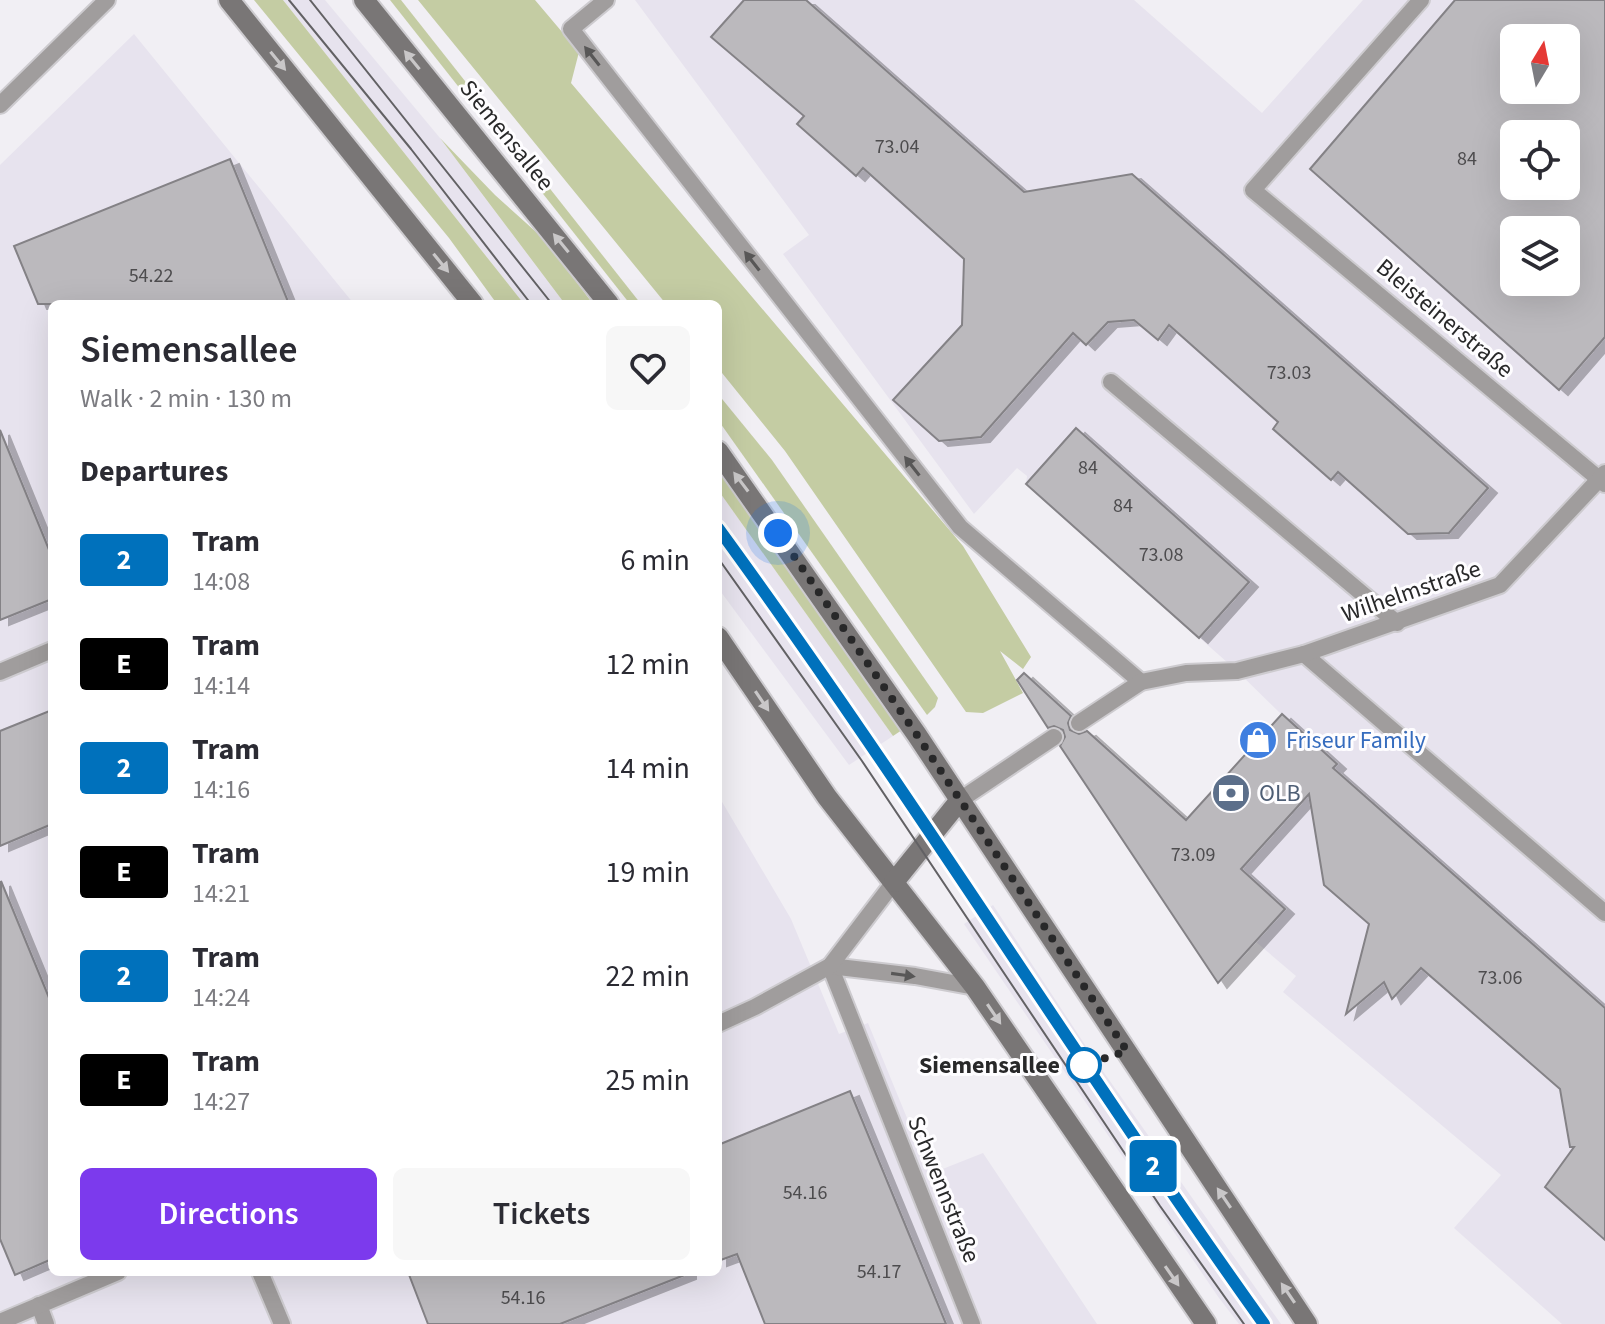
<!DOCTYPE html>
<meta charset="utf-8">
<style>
:root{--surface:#fff;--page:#f7f7f7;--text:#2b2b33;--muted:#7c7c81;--accent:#7c3aed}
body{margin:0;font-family:"Source Sans 3",sans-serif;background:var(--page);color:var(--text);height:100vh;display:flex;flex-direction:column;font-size:30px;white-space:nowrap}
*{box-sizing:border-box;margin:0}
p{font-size:26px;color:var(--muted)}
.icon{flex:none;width:44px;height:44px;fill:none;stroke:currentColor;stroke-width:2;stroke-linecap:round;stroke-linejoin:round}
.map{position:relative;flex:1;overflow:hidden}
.panel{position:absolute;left:48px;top:300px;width:674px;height:976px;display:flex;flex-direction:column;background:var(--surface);border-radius:12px;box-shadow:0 8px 32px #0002}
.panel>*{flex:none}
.badge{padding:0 16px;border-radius:6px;font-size:28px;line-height:52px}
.needle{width:52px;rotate:10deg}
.tools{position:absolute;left:1500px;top:24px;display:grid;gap:16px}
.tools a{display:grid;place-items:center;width:80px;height:80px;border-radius:12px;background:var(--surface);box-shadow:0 8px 32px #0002;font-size:40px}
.you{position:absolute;width:40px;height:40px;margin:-20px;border:6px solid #fff;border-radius:50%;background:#1a73e8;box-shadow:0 0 0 12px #1a73e833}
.map>.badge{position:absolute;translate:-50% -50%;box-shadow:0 0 0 4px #fff}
h2{padding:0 32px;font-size:30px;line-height:72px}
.round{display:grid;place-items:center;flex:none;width:84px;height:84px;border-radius:12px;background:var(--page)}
.headline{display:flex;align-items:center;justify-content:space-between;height:136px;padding:0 32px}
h1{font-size:38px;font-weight:600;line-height:60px}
.action{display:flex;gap:16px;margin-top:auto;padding:16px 32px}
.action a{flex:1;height:92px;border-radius:12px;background:var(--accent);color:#fff;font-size:32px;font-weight:600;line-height:92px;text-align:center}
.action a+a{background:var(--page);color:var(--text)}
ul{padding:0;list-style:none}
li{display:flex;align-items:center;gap:24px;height:104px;padding:0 32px}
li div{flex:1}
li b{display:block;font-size:30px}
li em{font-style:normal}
li .badge{min-width:88px;font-weight:700;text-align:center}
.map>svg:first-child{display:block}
.built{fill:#e7e3ee;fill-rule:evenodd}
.green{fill:#c4cca3}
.building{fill:#bbb9bd;stroke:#848286;stroke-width:2;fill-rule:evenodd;filter:url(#shadow)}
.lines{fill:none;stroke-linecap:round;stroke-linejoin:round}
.lane-casing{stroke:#cdcbcf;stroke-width:20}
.secondary-casing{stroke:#cdcbcf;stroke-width:24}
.lane{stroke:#a09d9d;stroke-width:16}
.secondary{stroke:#797676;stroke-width:20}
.tram{stroke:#626164;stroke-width:2}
.oneway{fill:#585757}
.oneway2{fill:#c9c7c8}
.line-casing{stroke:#fff;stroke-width:18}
.line{stroke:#0071bc;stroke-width:12}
.walk{stroke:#282829;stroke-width:8;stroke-dasharray:0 14.4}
.stop-dot{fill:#fff;stroke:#0071bc;stroke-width:4}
.labels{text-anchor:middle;stroke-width:6;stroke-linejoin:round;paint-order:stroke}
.number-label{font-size:20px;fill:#4d4c4e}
.street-label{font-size:24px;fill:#282829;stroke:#fefdff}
.shop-label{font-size:24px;fill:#366cbe;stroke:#fefdff;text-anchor:start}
.service-label{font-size:24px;fill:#4e5e75;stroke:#fefdff;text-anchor:start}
.stop-label{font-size:24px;font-weight:bold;fill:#282829;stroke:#fefdff;text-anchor:end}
</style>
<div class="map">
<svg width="1605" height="1324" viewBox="0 0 1605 1324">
<defs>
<filter id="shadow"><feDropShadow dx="9" dy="5" stdDeviation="0" flood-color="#0004"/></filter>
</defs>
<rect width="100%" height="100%" fill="#f1eff4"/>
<g class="built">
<polygon points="283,0 325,0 440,138 565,304 524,304"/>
<path d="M 635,0 L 1134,0 L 1262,113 L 1363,0 L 1605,0 L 1605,1324 L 1562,1324 L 1454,1228 L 1501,1175 L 1283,992 L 1296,976 L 1256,942 L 1218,983 L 1112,825 L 1148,786 L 1204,838 L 1281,714 L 1237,671 L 1026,484 L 1027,476 L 1017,468 L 974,514 L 783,254 L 809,235 ZM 1514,38 L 1566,38 L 1566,90 L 1514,90 ZM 1514,134 L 1566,134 L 1566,186 L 1514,186 ZM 1514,230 L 1566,230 L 1566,282 L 1514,282 Z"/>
<polygon points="134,34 354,304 52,304 52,1272 718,1272 718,795 791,919 839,1034 868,1023 930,1174 983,1153 1097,1324 0,1324 0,165"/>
<polygon points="718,490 893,736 849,765 718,588"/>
<polygon points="993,905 1093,1057 1281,1324 1239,1324 1219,1298 964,924"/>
</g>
<g class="green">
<polygon points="254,0 283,0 524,304 497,304 449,238"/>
<polygon points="390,0 401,0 641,304 630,304"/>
<polygon points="418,0 535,0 579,52 571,83 963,546 1031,657 1023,669 1000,651 1023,693 983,713 966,712 785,451 718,368 718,304 666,304"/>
<polygon points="440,138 495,195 545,240 593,304 565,304"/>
<polygon points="718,394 772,460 938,698 935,707 927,715 718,420"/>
<polygon points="718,470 902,730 893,736 718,490"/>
</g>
<g class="building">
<polygon points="744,0 806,0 1024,192 1132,174 1488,488 1449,533 1408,534 1338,472 1331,480 1273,429 1278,422 1169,325 1158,340 1134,320 1108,322 1086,345 1073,333 981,437 939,441 893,400 962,325 964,259 863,168 856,176 797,124 804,116 711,37"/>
<path d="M 1455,0 L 1605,0 L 1605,337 L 1559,390 L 1310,169 ZM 1514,38 L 1566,38 L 1566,90 L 1514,90 ZM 1514,134 L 1566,134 L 1566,186 L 1514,186 ZM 1514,230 L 1566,230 L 1566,282 L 1514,282 Z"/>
<polygon points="230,159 289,304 38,304 14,246"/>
<polygon points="1076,428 1249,582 1199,638 1026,484"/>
<polygon points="0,430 52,557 52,599 0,620"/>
<polygon points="1024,673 1071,716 1068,723 1070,730 1079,734 1087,731 1186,820 1282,714 1337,764 1333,768 1605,1008 1605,1240 1545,1187 1574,1147 1570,1147 1560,1089 1421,968 1392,999 1384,982 1346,1014 1369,924 1324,885 1309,794 1241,869 1285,909 1218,983 1060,746 1065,737 1063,730 1054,726 1048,728 1017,680"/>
<polygon points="52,710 52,824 0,846 0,731"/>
<polygon points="1,881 52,1005 52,1259 15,1275 0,1239"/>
<polygon points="850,1091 911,1239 946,1324 765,1324 737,1254 718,1261 718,1145"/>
<polygon points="408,1272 687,1272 687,1274 560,1324 428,1324"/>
</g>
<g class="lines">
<defs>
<g id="lane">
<polyline points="606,0 571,29 960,527 1141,682"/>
<polyline points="1421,0 1253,190 1605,484"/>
<polyline points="0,105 107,0"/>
<polyline points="1111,382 1397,623"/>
<polyline points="1304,654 1605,913"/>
<polyline points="0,672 52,650"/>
<polyline points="1079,723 1141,682 1186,673 1237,671 1304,654 1500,585 1605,473"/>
<polyline points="960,800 1054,737"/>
<polyline points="830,966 972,1324"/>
<polyline points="830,966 915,976 975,987"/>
<polyline points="718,1024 755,1007 830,966 894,882"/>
<polyline points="260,1272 282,1324"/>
<polyline points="39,1305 46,1324"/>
<polyline points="0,1322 118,1272"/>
</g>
<g id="secondary">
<polyline points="229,0 473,304"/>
<polyline points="364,0 609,304"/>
<polyline points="718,451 917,735 1307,1324"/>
<polyline points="718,637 827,797 975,987 1206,1324"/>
<polyline points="894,882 960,800"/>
</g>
</defs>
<use href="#lane" class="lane-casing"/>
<use href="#secondary" class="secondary-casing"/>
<use href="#lane" class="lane"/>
<use href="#secondary" class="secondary"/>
<g class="tram">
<polyline points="289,0 411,149 531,304"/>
<polyline points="310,0 552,304"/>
<path d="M 718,528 C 908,788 1077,1062 1264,1324"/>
<polyline points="718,558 862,761 1160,1206 1244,1324"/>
</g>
</g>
<defs><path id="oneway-solid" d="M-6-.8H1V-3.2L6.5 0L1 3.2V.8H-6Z" transform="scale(2)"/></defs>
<g class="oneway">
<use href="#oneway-solid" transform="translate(592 56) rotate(-128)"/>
<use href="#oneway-solid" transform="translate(752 261) rotate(-128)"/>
<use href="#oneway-solid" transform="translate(912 466) rotate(-128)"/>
<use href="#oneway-solid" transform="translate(903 975) rotate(8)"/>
</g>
<g class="oneway2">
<use href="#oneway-solid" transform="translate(412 60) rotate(-129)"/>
<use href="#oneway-solid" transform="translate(278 61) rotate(51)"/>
<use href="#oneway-solid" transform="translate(561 243) rotate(-129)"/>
<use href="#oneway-solid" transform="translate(441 263) rotate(51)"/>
<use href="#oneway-solid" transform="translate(741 482) rotate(-127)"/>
<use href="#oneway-solid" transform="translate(762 701) rotate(56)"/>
<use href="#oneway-solid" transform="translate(994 1014) rotate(56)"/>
<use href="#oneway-solid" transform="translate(1224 1198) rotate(-124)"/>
<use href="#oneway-solid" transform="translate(1172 1276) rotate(55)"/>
<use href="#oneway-solid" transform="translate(1288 1293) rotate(-124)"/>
</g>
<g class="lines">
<defs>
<path id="line" d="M 718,528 C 908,788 1077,1062 1264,1324"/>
</defs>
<use href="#line" class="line-casing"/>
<use href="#line" class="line"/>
<polyline class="walk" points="778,533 917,735 1127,1051 1084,1065"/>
</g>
<defs>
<symbol id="shop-disc" viewBox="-11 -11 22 22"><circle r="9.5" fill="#3f7fe0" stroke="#fefdff"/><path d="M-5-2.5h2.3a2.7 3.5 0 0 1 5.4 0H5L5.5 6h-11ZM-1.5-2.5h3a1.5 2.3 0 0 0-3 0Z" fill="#fff"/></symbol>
<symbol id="bank-disc" viewBox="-11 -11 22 22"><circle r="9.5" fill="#5c6f8a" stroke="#fefdff"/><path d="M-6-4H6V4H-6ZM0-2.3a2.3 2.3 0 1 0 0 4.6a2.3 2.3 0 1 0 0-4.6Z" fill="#fff"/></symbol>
</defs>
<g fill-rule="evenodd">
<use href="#shop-disc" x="1236" y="718" width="44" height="44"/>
<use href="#bank-disc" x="1209" y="771" width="44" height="44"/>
</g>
<circle class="stop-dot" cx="1084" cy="1065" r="16"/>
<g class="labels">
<g class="number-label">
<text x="897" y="153">73.04</text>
<text x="1467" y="165">84</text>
<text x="151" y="282">54.22</text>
<text x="1289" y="379">73.03</text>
<text x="1088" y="474">84</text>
<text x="1123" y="512">84</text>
<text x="1161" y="561">73.08</text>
<text x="1193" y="861">73.09</text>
<text x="1500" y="984">73.06</text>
<text x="805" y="1199">54.16</text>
<text x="879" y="1278">54.17</text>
<text x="523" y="1304">54.16</text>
</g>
<g class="street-label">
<text transform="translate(507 135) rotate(51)" y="8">Siemensallee</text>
<text transform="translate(1445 318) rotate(40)" y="8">Bleisteinerstraße</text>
<text transform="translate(1411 591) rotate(-19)" y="8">Wilhelmstraße</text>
<text transform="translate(944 1189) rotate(68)" y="8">Schwennstraße</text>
</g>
<g class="shop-label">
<text x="1286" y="748">Friseur Family</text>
</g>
<g class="service-label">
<text x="1259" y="801">OLB</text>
</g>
<g class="stop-label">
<text x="1060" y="1073">Siemensallee</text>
</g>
</g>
</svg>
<div class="tools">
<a><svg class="needle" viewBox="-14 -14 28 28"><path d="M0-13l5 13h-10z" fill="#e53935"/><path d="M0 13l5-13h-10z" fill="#7c7c81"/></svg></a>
<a><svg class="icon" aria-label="locate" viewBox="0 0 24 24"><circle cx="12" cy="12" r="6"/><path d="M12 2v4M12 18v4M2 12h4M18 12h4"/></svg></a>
<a><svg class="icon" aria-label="layers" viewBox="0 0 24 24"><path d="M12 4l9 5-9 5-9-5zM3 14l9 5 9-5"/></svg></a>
</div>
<div class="you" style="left:778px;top:533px"></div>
<b class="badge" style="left:1153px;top:1166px;background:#0071bc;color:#fff">2</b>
<section class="panel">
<div class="headline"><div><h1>Siemensallee</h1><p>Walk · 2 min · 130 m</p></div><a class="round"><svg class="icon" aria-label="heart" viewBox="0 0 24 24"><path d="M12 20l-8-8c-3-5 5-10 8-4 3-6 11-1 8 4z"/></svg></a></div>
<h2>Departures</h2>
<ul>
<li><span class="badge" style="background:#0071bc;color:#fff">2</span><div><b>Tram</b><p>14:08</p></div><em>6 min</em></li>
<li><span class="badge" style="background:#000;color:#fff">E</span><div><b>Tram</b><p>14:14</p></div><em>12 min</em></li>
<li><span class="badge" style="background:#0071bc;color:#fff">2</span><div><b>Tram</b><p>14:16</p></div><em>14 min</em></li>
<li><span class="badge" style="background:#000;color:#fff">E</span><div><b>Tram</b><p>14:21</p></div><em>19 min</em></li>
<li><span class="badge" style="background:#0071bc;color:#fff">2</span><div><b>Tram</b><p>14:24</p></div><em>22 min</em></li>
<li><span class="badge" style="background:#000;color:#fff">E</span><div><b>Tram</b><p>14:27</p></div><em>25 min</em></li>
</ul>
<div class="action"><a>Directions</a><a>Tickets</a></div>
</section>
</div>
